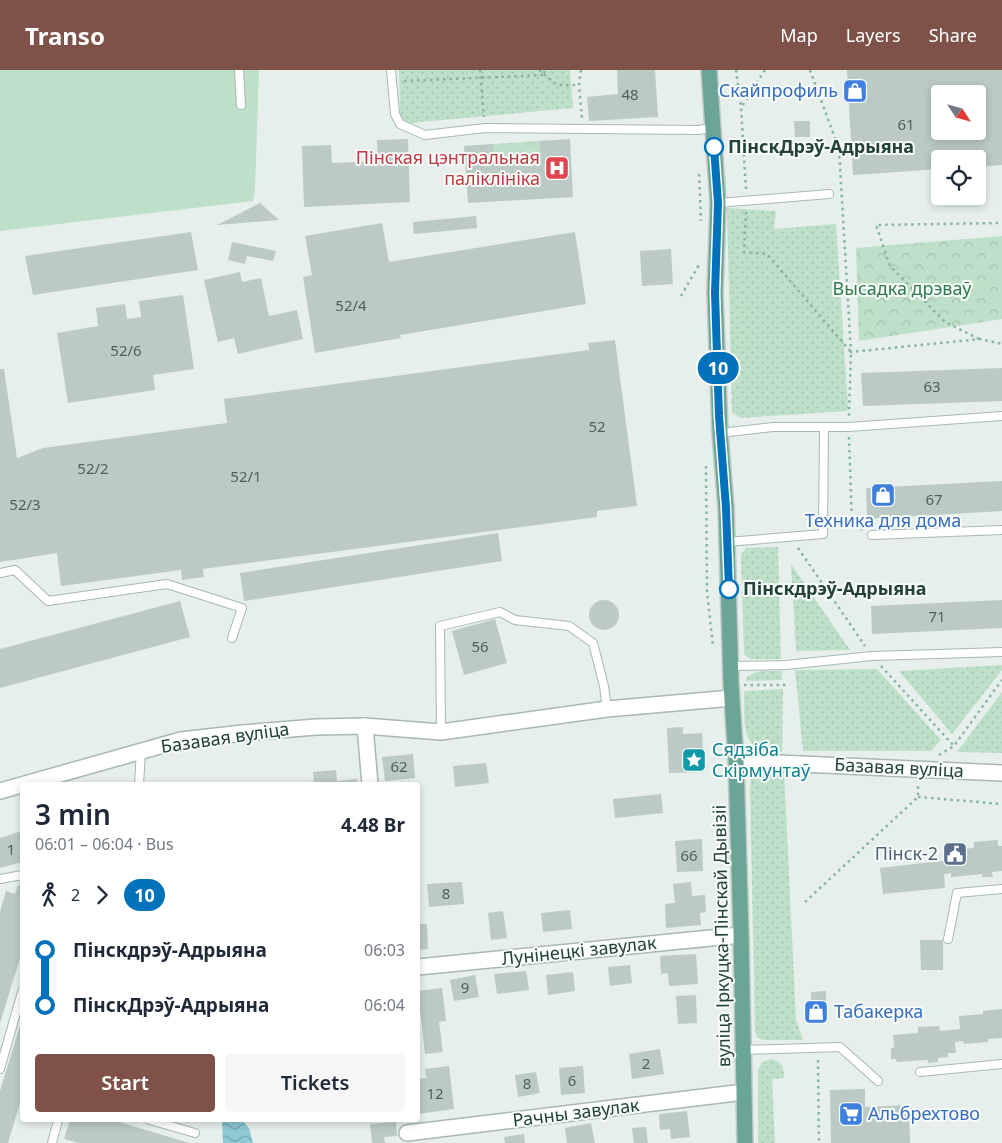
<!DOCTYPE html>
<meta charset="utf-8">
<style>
:root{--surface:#fff;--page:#f6f6f7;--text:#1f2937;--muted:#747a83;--accent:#7f5249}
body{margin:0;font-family:"Noto Sans",sans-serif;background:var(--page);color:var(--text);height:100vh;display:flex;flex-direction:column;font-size:19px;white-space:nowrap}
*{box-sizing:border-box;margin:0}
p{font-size:16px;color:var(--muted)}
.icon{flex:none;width:28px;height:28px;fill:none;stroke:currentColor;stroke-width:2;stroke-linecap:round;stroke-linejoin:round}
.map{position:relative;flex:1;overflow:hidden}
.side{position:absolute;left:20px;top:712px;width:400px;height:340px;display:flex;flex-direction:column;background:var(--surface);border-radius:5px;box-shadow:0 2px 8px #0003}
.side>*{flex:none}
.badge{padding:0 10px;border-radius:16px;font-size:18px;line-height:32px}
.needle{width:32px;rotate:126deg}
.tools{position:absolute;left:931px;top:15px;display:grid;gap:10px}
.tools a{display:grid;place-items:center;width:55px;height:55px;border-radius:5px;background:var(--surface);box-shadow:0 2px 8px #0003;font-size:25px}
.map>.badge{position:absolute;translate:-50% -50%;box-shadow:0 0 0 2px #fff}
.legs{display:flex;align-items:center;gap:8px;height:55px;padding:0 15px;font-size:16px}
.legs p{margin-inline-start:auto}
.summary{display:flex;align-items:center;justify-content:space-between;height:85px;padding:0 15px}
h1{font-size:28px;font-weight:600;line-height:38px}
.button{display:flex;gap:10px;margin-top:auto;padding:10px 15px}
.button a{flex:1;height:58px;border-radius:5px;background:var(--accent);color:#fff;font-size:20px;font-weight:600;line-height:58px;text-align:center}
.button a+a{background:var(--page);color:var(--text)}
ul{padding:0 15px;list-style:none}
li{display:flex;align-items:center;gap:18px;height:55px;font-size:19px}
li i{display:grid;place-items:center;width:8px;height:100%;margin:0 6px;background:currentColor}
li i::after{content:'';width:12px;height:12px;margin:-6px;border:4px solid;border-radius:50%;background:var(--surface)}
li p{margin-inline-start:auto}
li:first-child i{background:linear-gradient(#0000 50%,currentColor 0)}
li:last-child i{background:linear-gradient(currentColor 50%,#0000 0)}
header{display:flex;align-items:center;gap:30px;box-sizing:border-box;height:70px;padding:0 25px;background:var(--accent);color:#fff}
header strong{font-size:24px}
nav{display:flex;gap:28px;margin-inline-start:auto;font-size:18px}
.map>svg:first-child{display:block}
.green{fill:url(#green-dots)}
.forest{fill:url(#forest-crowns)}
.pitch{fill:#bfe0c8}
.water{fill:url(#water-waves)}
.building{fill:#bbcac4;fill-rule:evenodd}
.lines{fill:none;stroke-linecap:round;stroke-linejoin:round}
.service-casing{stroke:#a8b8b2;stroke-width:10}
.minor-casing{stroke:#a8b8b2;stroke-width:18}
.primary-casing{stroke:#c2cac8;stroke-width:18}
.path{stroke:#86b3a5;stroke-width:2.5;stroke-dasharray:2.5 4;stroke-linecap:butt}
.service{stroke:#fff;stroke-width:8}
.minor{stroke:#fff;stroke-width:15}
.primary{stroke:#6aa596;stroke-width:15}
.line-1-casing{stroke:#fff;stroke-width:11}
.line-1{stroke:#0072bc;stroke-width:8}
.stop-1-dot{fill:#fff;stroke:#0072bc;stroke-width:2.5}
.labels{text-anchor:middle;stroke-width:4;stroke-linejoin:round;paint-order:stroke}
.number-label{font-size:15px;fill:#4a645c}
.shop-label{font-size:18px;fill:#366cbe;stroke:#f7fbf9;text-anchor:start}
.stop-label{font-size:18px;font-weight:bold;fill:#24423a;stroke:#f7fbf9;text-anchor:start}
.health-label{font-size:18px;fill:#be3a42;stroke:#f7fbf9;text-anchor:end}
.park-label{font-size:18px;fill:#2d7a4b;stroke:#f7fbf9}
.street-label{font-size:18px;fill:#24423a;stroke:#f7fbf9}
.culture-label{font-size:18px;fill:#0d838f;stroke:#f7fbf9;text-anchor:start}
.service-label{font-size:18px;fill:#4e5e75;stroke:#f7fbf9;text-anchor:end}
</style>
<header>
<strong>Transo</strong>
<nav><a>Map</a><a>Layers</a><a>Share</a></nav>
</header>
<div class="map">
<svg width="1002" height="1073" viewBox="0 0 1002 1073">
<defs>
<pattern id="green-dots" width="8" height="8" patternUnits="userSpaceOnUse" patternTransform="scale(1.25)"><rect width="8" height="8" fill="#bfe0c8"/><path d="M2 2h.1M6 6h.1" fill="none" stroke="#a4c1ad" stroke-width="1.8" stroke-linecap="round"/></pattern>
<pattern id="forest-crowns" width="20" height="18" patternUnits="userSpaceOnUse" patternTransform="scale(1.25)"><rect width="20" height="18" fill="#bfe0c8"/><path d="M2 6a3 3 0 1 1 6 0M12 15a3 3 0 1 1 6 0" fill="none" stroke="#a4c1ad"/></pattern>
<pattern id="water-waves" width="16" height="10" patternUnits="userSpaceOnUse" patternTransform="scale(1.25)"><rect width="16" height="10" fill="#8ec9d4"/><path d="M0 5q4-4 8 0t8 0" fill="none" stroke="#74a5ad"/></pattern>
</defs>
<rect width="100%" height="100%" fill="#e6efeb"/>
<g class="green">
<polygon points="399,0 570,0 573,38 400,54"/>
<polygon points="727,138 776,141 774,159 836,154 848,338 847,341 741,348 732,342"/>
<polygon points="778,477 781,589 750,589 744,584 741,485 746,478"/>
<polygon points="791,494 850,580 796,581"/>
<polygon points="1002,595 1002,600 952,664 899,601"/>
<polygon points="877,599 941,670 931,681 803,681 795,600"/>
<polygon points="761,601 782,601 782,610 746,611 747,607 754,603"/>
<path d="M 783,619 L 782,682 C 738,686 745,651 744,621 Z"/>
<polygon points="1002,622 1002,683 957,682"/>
<polygon points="784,700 796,950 803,970 763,970 757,967 755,961 750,719 751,708 758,701"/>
<path d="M 772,989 C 782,992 784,997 784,1008 L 772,1009 L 775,1073 L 758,1073 L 758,1000 C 761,993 764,990 772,989 Z"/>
</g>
<g class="forest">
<polygon points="539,71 540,87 494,90 493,74"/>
<polygon points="1002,166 1002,249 859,271 856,178"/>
</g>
<polygon class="pitch" points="0,0 259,0 255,118 253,131 0,161"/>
<polygon class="water" points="222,1050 242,1050 249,1058 253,1073 223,1073"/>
<g class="building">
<polygon points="617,0 655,0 658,47 589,51 587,27 618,24"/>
<path d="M 847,0 L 1002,0 L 1002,95 L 978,97 L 978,89 L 940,89 L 940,99 L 853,105 ZM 940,24 L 978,24 L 978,61 L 940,61 Z"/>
<polygon points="794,51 810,51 810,67 795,67"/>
<polygon points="408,69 410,132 304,137 302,76 331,75 332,93 378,91 377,70"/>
<polygon points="570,69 573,127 468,133 464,76 493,74 494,90 540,87 539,71"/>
<polygon points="260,133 279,150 217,155"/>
<polygon points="476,146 477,158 414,164 413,152"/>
<polygon points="382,153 389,192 575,162 586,234 400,265 401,268 315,283 303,207 312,205 305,166"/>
<polygon points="191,162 198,200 33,225 25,186"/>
<polygon points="232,172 276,181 273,191 247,186 245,194 228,190"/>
<polygon points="671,179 673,214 642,216 640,181"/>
<polygon points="240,202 242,212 261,208 269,246 297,240 303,269 238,284 234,268 218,272 204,210"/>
<polygon points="183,225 194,299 153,305 155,320 68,333 57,263 98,256 96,238 125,234 127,249 141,247 139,231"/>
<polygon points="615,270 637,436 597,441 597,447 203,499 204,507 182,510 181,500 61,516 57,483 0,492 0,299 4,299 17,388 43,378 227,353 224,329 589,280 588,273"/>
<polygon points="1002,298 1002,331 863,336 861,303"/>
<polygon points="1002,411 1002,441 867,449 866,418"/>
<polygon points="498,463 502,491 244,531 240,503"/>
<polygon points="1002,530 1002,558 872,564 871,536"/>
<circle cx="604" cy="545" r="15"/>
<polygon points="180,531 190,567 0,618 0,579"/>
<polygon points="495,549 507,593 464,605 452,561"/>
<polygon points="683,657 683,664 702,663 704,702 669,703 667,658"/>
<polygon points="413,684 415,708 385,711 382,687"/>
<polygon points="486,693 489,713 455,717 453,696"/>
<polygon points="336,700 337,711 357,709 358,715 314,715 313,702"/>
<polygon points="661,724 663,743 615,748 613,729"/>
<polygon points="22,761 22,792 0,798 0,768"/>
<polygon points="702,769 703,801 677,802 675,771"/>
<polygon points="998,770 998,776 1002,776 1002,801 992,802 993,807 982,807 982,804 951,807 951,803 944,804 945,818 883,824 880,798 950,790 949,780 974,778 974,772"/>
<polygon points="462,812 464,834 429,837 427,814"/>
<polygon points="691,812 692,826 705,825 706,842 700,843 701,855 666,858 665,834 675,833 673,814"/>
<polygon points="18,815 22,816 22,882 0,953 0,842 6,821 15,824"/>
<polygon points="570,840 572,859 543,862 541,843"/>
<polygon points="503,841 507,868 491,870 488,843"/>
<polygon points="418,854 427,854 428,879 418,880"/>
<polygon points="920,870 943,870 943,900 921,900"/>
<polygon points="696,884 698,914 669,916 668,903 661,904 660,886"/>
<polygon points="630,895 632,913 610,916 608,897"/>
<polygon points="526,901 529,920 497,924 494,904"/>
<polygon points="573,902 575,921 548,925 546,905"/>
<polygon points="475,905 479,927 454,931 450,910"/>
<polygon points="442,918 446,951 439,952 443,982 425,984 418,921"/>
<polygon points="826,921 826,932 822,932 823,945 812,946 811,922"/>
<polygon points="696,925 697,953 678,954 676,926"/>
<polygon points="1002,939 1002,968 988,969 988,972 964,974 963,971 955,972 956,983 948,983 948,987 938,988 938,992 928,993 928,990 897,992 896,989 891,989 891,978 894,978 893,965 918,963 918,957 939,956 940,961 960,959 959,946 983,944 983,941"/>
<polygon points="22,949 22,1026 8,1073 0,1073 0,1021"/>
<polygon points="660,979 664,1004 632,1009 629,984"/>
<polygon points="449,996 454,1039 418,1044 418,1009 426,1008 425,999"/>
<polygon points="583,996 585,1023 561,1025 559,998"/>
<polygon points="536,1002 540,1023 518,1027 515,1005"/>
<polygon points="865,1019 865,1037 909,1035 910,1073 831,1073 830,1020"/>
<polygon points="687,1041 690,1067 671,1069 670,1059 660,1060 659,1044"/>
<polygon points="70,1050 113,1050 189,1073 79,1073 64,1069"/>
<polygon points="396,1052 397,1066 384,1067 385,1073 372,1073 370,1054"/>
<polygon points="591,1053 595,1073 567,1073 565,1058"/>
<polygon points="646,1057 648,1073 634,1073 632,1058"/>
<polygon points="524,1064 525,1073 505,1073 504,1067"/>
</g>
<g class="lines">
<defs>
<g id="service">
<polyline points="239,0 241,35"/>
<polyline points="391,0 395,44 400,54 425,65 485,58 698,60 712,58"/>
<polyline points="718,133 829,124"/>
<polyline points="720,363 773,357 849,357 1002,346"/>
<polyline points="872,465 1002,460"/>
<polyline points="727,472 823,464 824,357"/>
<polyline points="0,503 15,500 48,531 167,514 242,538 232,568"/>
<polyline points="731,596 786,595 872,586 1002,582"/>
<polyline points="441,662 440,556 500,542 515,550 569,556 593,573 604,616 607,639"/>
<polyline points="139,715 141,680"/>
<polyline points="0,809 22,805"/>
<polyline points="948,869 957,823 1002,819"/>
<polyline points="743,980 840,977 878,1011"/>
<polyline points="0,999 22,922"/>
<polyline points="920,1002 1002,994"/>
<polyline points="150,1050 195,1063"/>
<polyline points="52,1073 58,1050"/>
</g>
<g id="minor">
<polyline points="365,656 370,715"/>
<polyline points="736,691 1002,703"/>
<polyline points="0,721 181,670 243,663 316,657 365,656 441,662 607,639 732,628"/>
<polyline points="418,897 741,865"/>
<polyline points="407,1063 744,1022"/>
</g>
<polyline id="primary" points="709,0 718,133 715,223 720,363 726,438 731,614 736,691 741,865 745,1073"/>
</defs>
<use href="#service" class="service-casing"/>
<use href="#minor" class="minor-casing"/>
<use href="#primary" class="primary-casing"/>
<g class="path">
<polyline points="480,0 484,47"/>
<polyline points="539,0 557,15 579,15"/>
<polyline points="581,0 579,15 582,48"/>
<polyline points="736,0 741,37"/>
<polyline points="810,0 839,79 851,282 980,269 1002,274"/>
<polyline points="404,11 545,5 544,0"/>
<polyline points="699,104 701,151"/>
<polyline points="746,119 741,38 765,0"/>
<polyline points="746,142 744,182 767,184 851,282 849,346"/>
<polyline points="681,226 700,193"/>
<polyline points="979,269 945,252 890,196 876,155 1002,153"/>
<polyline points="849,367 852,454 862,460"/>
<polyline points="706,396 707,521 713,577"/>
<polyline points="798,478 865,576"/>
<polyline points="881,596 953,675"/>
<polyline points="744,615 788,615"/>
<polyline points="939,685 954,676 1002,610"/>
<polyline points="918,727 1002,734"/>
<polyline points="805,832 918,727 918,715"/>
<polyline points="818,990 819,1073"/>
</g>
<use href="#service" class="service"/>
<use href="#minor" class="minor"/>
<use href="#primary" class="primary"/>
</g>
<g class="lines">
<defs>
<polyline id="line-1" points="714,77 718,133 715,223 719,346 726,438 729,519"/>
</defs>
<use href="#line-1" class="line-1-casing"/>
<use href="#line-1" class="line-1"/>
</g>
<defs>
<symbol id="shop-square" viewBox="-11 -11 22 22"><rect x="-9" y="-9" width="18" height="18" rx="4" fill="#3f7fe0" stroke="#f7fbf9"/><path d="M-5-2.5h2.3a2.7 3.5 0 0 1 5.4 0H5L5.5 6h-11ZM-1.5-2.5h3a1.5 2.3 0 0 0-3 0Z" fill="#fff"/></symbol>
<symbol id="hospital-square" viewBox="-11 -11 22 22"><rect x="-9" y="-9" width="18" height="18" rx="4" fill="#e0444e" stroke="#f7fbf9"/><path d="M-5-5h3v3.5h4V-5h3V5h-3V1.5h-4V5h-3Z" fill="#fff"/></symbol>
<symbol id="sight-square" viewBox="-11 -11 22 22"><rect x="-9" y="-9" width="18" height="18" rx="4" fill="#0f9aa8" stroke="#f7fbf9"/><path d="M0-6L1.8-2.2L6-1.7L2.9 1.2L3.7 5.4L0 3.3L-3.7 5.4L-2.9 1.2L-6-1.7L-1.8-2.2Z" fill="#fff"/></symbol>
<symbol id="civic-square" viewBox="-11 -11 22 22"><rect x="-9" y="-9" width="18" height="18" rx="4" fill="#5c6f8a" stroke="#f7fbf9"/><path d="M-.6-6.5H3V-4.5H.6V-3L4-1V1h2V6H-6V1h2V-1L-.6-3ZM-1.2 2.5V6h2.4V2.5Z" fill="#fff"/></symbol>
<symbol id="supermarket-square" viewBox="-11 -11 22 22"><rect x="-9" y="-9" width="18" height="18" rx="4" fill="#3f7fe0" stroke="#f7fbf9"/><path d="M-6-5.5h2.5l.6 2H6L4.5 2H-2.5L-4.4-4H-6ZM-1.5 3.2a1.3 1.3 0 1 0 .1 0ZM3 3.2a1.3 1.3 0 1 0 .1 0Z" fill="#fff"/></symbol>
</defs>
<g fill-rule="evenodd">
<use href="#shop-square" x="841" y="7" width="28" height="28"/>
<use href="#hospital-square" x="543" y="84" width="28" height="28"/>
<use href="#shop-square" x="869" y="411" width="28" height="28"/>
<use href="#sight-square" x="680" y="676" width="28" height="28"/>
<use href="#civic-square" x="941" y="770" width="28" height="28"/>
<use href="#shop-square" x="802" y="928" width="28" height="28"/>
<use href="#supermarket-square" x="837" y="1030" width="28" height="28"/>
</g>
<g class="stop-1-dot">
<circle cx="714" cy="77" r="9"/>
<circle cx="729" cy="519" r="9"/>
</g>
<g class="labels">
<g class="number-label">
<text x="630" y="30">48</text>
<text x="906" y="60">61</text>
<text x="351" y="241">52/4</text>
<text x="126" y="286">52/6</text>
<text x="932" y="322">63</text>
<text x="597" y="362">52</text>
<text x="93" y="404">52/2</text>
<text x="246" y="412">52/1</text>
<text x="934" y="435">67</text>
<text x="25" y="440">52/3</text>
<text x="937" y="552">71</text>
<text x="480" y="582">56</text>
<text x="399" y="702">62</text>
<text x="11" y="785">1</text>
<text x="689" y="791">66</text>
<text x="446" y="829">8</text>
<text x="465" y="923">9</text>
<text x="646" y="999">2</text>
<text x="572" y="1016">6</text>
<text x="527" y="1019">8</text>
<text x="435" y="1029">12</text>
</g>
<g class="shop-label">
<text x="838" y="27" text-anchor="end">Скайпрофиль</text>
<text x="883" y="457" text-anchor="middle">Техника для дома</text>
<text x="834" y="948">Табакерка</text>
<text x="868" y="1050">Альбрехтово</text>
</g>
<g class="stop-label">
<text x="728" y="83">ПінскДрэў-Адрыяна</text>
<text x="743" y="525">Пінскдрэў-Адрыяна</text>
</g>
<g class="health-label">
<text x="540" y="94">Пінская цэнтральная<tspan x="540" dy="21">паліклініка</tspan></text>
</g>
<g class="park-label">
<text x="902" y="225">Высадка дрэваў</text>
</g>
<g class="street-label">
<text transform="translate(225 668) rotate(-8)" y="6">Базавая вуліца</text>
<text transform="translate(899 698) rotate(3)" y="6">Базавая вуліца</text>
<text transform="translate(722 866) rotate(-91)" y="6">вуліца Іркуцка-Пінскай Дывізіі</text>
<text transform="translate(579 881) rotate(-6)" y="6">Лунінецкі завулак</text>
<text transform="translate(576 1043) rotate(-7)" y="6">Рачны завулак</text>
</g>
<g class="culture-label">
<text x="712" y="686">Сядзіба<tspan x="712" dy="21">Скірмунтаў</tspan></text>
</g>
<g class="service-label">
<text x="938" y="790">Пінск-2</text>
</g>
</g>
</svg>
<div class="tools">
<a><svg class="needle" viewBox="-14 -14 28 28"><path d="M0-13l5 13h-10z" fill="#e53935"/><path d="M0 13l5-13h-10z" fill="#747a83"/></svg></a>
<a><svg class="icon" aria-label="locate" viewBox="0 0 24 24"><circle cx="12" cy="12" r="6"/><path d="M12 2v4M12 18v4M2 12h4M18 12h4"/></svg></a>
</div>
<b class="badge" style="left:718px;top:298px;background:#0072bc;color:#fff">10</b>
<section class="side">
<div class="summary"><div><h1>3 min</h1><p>06:01 – 06:04 · Bus</p></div><b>4.48 Br</b></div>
<div class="legs"><svg class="icon" aria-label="walk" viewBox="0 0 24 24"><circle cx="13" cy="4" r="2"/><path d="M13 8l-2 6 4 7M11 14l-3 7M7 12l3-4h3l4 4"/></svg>2<svg class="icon" aria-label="forward" viewBox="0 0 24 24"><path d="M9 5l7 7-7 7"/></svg><b class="badge" style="background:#0072bc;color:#fff">10</b></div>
<ul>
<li><i style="color:#0072bc"></i><b>Пінскдрэў-Адрыяна</b><p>06:03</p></li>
<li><i style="color:#0072bc"></i><b>ПінскДрэў-Адрыяна</b><p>06:04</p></li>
</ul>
<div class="button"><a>Start</a><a>Tickets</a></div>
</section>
</div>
